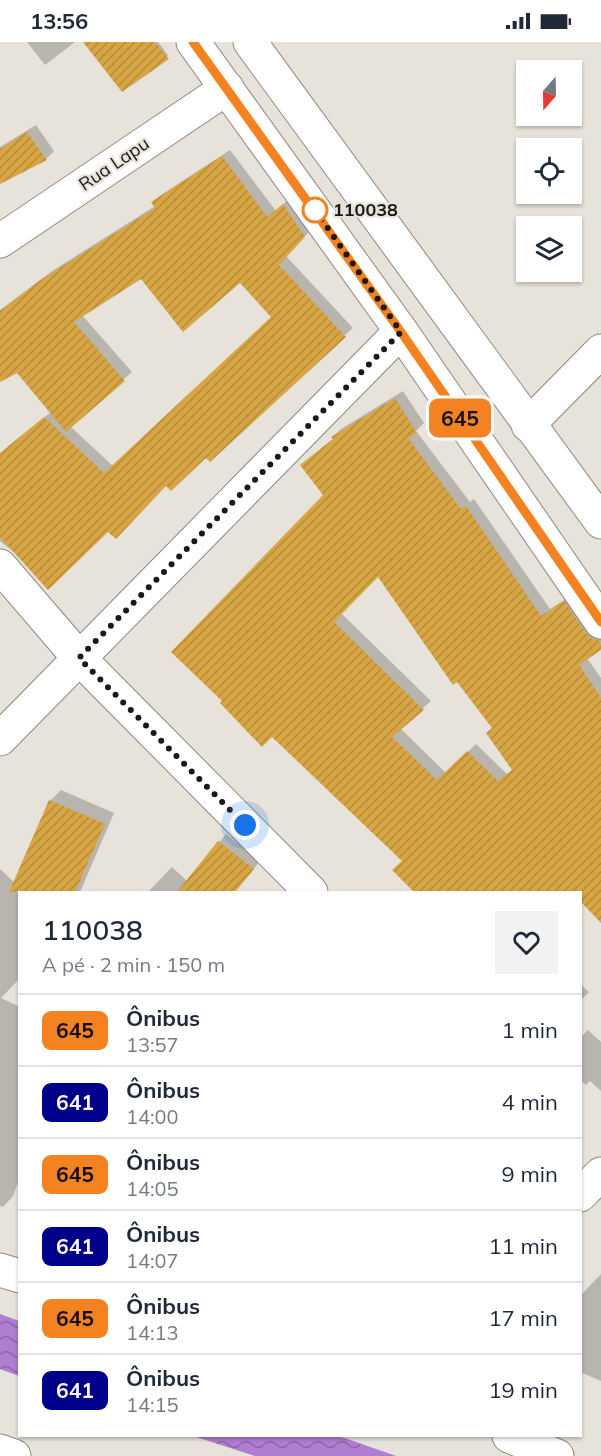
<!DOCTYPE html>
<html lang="pt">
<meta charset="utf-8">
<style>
:root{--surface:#fff;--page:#f2f2f3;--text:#1f2937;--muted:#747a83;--line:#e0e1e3}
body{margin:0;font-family:Mulish,sans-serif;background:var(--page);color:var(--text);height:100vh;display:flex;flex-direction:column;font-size:22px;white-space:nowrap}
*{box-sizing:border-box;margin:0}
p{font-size:20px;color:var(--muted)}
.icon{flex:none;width:33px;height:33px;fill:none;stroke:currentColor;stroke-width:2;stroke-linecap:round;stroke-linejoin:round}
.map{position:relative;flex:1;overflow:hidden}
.side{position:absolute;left:18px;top:849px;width:564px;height:546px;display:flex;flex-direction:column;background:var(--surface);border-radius:0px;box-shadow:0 2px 4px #0004}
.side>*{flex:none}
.badge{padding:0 12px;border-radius:9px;font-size:21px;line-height:39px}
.needle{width:39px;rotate:200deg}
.controls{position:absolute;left:516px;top:18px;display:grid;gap:12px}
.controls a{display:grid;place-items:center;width:66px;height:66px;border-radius:0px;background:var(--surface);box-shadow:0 2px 4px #0004;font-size:30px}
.you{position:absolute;width:30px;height:30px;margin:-15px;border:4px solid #fff;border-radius:50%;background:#1a73e8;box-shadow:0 0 0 9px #1a73e833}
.map>.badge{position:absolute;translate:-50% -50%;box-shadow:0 0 0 3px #fff}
.round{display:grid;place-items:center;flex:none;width:63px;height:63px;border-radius:0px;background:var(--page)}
.head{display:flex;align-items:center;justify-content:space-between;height:102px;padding:0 24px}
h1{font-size:28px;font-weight:600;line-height:45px}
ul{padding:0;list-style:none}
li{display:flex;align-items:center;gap:18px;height:72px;padding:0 24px;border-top:2px solid var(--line)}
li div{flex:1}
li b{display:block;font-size:22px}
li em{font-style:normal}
li .badge{min-width:66px;font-weight:700;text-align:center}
.status{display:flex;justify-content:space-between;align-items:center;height:42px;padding:0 30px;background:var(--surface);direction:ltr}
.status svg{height:16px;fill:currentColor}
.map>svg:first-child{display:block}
.water{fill:url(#water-waves)}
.shadow{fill:#0003;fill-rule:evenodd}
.building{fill:url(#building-hatch);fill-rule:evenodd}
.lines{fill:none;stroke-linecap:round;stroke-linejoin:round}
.minor-casing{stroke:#8d8981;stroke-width:35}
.primary-casing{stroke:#8d8981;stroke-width:35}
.minor{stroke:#fff;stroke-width:33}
.primary{stroke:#fff;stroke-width:33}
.line-casing{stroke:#fff;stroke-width:14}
.line{stroke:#f58220;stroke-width:9}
.walk{stroke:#1b1916;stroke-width:6;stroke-dasharray:0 10.8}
.stop-dot{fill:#fff;stroke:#f58220;stroke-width:3}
.labels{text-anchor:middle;stroke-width:4.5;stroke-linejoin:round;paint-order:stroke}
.street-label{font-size:18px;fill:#1b1916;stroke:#e7e2da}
.stop-label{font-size:18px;font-weight:bold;fill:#1b1916;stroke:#e7e2da;text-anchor:start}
</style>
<div class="status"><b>13:56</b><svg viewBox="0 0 49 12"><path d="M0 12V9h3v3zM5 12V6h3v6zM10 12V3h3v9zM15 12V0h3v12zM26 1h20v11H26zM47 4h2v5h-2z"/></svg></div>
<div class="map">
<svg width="601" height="1414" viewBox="0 0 601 1414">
<defs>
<pattern id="water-waves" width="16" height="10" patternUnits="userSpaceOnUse" patternTransform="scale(1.5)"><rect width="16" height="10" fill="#ae7ed0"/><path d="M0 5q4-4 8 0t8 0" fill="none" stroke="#8d66a8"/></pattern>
<pattern id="building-hatch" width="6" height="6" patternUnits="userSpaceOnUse" patternTransform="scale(1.5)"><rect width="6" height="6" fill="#d7a543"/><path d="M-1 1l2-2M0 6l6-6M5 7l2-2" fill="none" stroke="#b88d3a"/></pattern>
</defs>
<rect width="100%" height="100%" fill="#e7e2da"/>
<g class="water">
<polygon points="0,1272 19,1279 19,1334 0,1327"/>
<polygon points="193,1394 339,1394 396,1414 255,1414"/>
</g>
<g class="shadow">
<polygon points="27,0 75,0 45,23"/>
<polygon points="85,0 158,0 168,13 159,22"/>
<polygon points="36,83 54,109 47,116 3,139 0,134 0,105"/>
<path d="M 230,108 L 276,169 L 291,155 L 312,187 L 286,214 L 353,286 L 207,413 L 108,488 L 15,511 L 0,499 L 0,454 L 18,397 L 51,370 L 17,330 L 0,338 L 0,268 L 52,229 L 155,164 L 153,161 L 161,153 ZM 141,235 L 240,239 L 272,275 L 113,424 L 70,384 L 132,330 L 82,273 Z"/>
<path d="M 403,349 L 424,381 L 416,389 L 470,460 L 474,457 L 550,567 L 573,552 L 601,589 L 601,607 L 587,616 L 601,636 L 601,879 L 580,850 L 574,850 L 562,837 L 549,850 L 416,850 L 395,828 L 404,819 L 272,693 L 325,453 L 333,395 L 341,387 ZM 378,533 L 494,686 L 513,727 L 507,732 L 476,702 L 446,731 L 400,686 L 431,659 L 341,571 Z"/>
<polygon points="61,748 114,771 80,850 20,850 20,936 1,956 20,965 20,1135 13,1154 3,1165 0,1164 0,827 15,841 50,759"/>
<polygon points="226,792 260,819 235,850 148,850 172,825 187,839"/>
<polygon points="580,942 589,950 580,959"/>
<polygon points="588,988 601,1000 601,1049 590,1039 586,1043 580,1038 580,996"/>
<polygon points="601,1232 601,1339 580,1330 580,1254"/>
</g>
<g class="building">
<polygon points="83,0 155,0 169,17 122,50"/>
<polygon points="27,90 47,118 0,142 0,107"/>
<polygon points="222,114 267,175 283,162 305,195 279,223 346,295 210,420 206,416 171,449 166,444 116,497 108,490 48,548 0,495 0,411 44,375 104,431 271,275 240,241 183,290 141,237 74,280 125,339 66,390 17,331 0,340 0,269 42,237 155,166 151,160"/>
<path d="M 395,356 L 417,391 L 408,396 L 461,467 L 466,464 L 541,574 L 564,559 L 586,591 L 592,597 L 598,598 L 601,602 L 601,608 L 579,623 L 601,656 L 601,881 L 580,859 L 580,850 L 414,850 L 392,828 L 402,819 L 272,695 L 262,705 L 220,661 L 222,659 L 171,610 L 323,453 L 300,423 L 333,397 L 331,395 ZM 378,535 L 453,643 L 457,640 L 492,686 L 486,691 L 512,728 L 498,739 L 467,709 L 437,738 L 392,695 L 424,668 L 334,580 Z"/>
<polygon points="49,758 105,782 75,850 9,850"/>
<polygon points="218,799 254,827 235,850 177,850"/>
</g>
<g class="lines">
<defs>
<g id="minor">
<polyline points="0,199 227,46"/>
<polyline points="528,383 601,309"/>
<polyline points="0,524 79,616 311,850"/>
<polyline points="0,697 401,289"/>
<polyline points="580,1153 601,1132"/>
</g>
<g id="primary">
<polyline points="193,0 401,289 601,580"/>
<polyline points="250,0 601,480"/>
<polyline points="0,1228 20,1234"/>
<polyline points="509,1394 557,1414"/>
<polyline points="0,1409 14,1414"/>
</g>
</defs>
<use href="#minor" class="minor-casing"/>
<use href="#primary" class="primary-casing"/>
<use href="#minor" class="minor"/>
<use href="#primary" class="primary"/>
</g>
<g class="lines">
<defs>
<polyline id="line" points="193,0 401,290 601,580"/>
</defs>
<use href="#line" class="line-casing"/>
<use href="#line" class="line"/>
<polyline class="walk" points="245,783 79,616 401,290 315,168"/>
</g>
<circle class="stop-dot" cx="315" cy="168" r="12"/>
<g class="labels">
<g class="street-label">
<text transform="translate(114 122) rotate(-34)" y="6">Rua Lapu</text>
</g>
<g class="stop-label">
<text x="333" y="174">110038</text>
</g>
</g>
</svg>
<div class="controls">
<a><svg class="needle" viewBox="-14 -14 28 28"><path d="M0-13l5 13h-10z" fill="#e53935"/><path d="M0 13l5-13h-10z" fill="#747a83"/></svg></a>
<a><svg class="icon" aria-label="locate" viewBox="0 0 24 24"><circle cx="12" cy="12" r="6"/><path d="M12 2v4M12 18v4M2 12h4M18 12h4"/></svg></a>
<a><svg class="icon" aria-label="layers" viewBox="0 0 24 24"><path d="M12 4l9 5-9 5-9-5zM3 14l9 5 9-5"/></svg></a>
</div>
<div class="you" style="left:245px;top:783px"></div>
<b class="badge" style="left:460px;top:376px;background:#f58220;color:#111">645</b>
<section class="side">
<div class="head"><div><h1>110038</h1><p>A pé · 2 min · 150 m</p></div><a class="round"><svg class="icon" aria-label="heart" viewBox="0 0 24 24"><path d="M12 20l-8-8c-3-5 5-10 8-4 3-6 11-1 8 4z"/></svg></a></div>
<ul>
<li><span class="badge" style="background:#f58220;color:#111">645</span><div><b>Ônibus</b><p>13:57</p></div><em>1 min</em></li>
<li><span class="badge" style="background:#00008b;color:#fff">641</span><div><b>Ônibus</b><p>14:00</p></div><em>4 min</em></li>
<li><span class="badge" style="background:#f58220;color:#111">645</span><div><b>Ônibus</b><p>14:05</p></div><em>9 min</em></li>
<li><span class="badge" style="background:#00008b;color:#fff">641</span><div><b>Ônibus</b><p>14:07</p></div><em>11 min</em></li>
<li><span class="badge" style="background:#f58220;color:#111">645</span><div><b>Ônibus</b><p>14:13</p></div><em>17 min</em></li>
<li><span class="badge" style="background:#00008b;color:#fff">641</span><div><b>Ônibus</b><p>14:15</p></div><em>19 min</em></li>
</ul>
</section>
</div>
